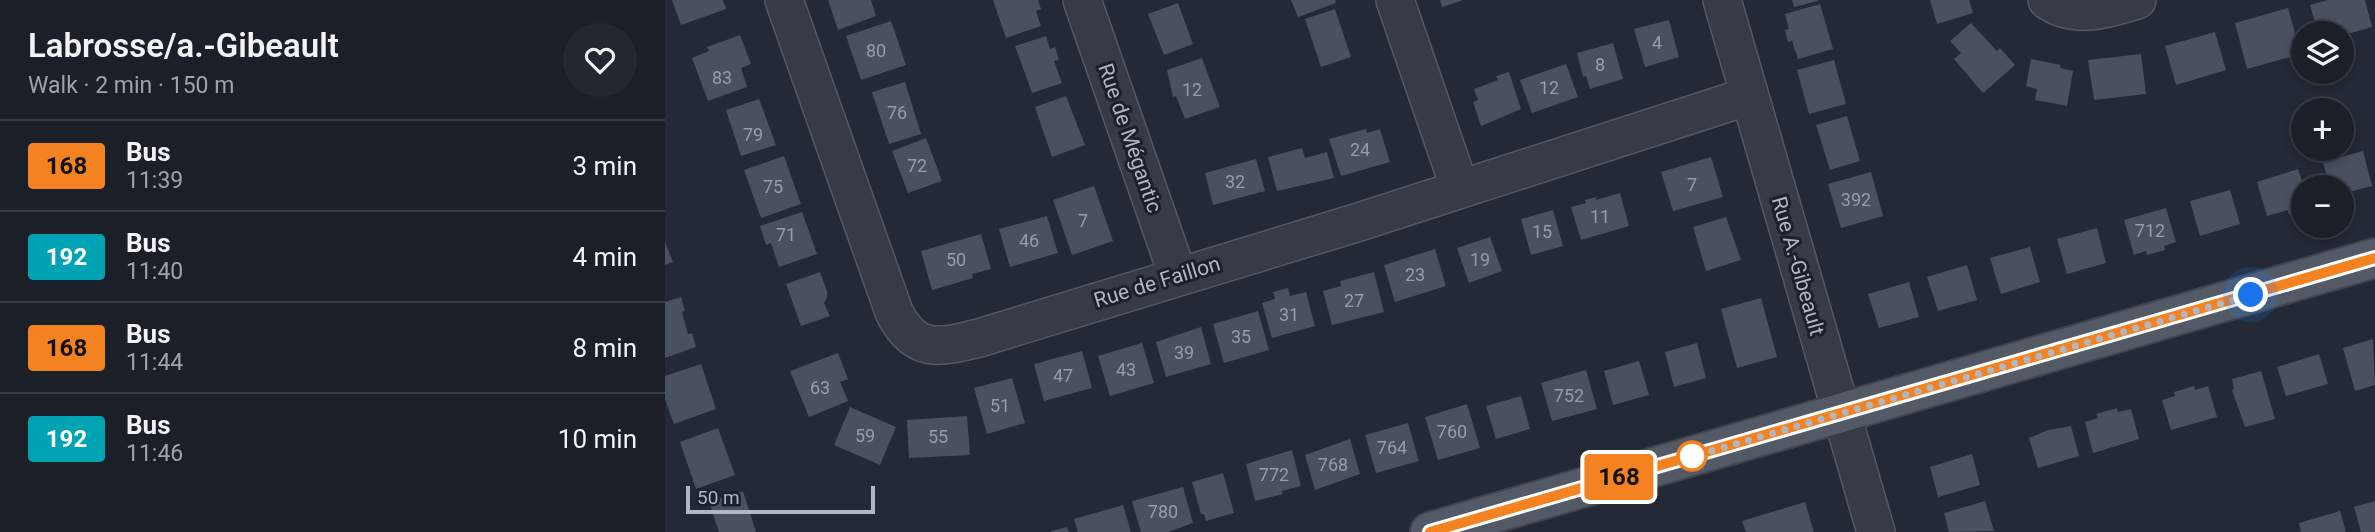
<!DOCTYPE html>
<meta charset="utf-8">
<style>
:root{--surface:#1a1f28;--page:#232730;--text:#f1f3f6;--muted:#9fa2a8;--line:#383d45}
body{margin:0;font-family:Roboto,sans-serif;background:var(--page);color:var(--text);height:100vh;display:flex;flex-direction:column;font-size:26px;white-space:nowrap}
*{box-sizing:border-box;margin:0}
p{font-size:23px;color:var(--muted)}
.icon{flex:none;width:38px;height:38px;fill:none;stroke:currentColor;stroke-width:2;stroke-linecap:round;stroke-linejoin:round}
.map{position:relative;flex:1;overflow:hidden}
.side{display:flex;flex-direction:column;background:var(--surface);width:665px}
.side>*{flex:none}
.badge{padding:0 14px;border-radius:5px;font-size:24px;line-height:46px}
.tools{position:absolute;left:1626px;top:21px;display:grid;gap:14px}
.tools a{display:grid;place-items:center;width:63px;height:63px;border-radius:50%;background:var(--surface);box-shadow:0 4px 10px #0003,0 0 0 2px var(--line);font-size:35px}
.scale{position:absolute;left:21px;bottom:18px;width:189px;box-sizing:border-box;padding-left:7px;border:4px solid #b0b6c2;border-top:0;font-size:19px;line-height:24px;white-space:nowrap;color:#b0b6c2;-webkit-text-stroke:5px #1b202a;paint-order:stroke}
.you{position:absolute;width:35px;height:35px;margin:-18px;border:5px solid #fff;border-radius:50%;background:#1a73e8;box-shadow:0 0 0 10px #1a73e833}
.map>.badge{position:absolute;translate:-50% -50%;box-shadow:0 0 0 4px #fff}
.round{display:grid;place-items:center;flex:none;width:74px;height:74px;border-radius:37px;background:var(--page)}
.overview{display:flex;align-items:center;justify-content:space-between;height:119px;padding:0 28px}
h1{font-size:33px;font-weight:600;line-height:52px}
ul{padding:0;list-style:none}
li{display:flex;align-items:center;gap:21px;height:91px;padding:0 28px;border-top:2px solid var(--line)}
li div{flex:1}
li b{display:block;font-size:26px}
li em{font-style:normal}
li .badge{min-width:77px;font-weight:700;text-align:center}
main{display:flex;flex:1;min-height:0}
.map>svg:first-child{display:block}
.building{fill:#49505e}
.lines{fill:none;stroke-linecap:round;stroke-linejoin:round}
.minor-casing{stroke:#535963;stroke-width:40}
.major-casing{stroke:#3f444f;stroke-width:42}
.minor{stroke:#363b45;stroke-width:37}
.major{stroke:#545a65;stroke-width:38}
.line-casing{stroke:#fff;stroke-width:16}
.line{stroke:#f58220;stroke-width:10}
.walk{stroke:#b0b6c2;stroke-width:7;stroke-dasharray:0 12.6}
.stop-dot{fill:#fff;stroke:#f58220;stroke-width:3.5}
.labels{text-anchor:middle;stroke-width:6;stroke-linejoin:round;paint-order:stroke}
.number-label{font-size:18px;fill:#969ca9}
.street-label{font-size:21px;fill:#b0b6c2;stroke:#1b202a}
</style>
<main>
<section class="side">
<div class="overview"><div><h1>Labrosse/a.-Gibeault</h1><p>Walk · 2 min · 150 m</p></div><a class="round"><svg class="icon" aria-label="heart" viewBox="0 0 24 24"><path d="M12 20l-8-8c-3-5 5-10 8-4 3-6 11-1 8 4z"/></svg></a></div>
<ul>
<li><span class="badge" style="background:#f58220;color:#111">168</span><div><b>Bus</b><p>11:39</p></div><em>3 min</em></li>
<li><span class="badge" style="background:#00a3b4;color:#fff">192</span><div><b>Bus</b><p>11:40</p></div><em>4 min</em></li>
<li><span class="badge" style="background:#f58220;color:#111">168</span><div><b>Bus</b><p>11:44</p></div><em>8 min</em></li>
<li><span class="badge" style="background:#00a3b4;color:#fff">192</span><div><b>Bus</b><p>11:46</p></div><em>10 min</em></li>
</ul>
</section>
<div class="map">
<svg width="1710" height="532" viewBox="0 0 1710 532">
<rect width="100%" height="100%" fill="#232935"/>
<g class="building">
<polygon points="7,0 58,0 61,9 16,25"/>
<polygon points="163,0 206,0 211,16 173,30"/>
<polygon points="328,0 373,0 376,9 371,11 376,26 341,38"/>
<polygon points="626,0 670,0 671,3 633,17"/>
<polygon points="775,0 796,0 796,1 777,7"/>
<polygon points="1127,0 1153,0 1153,1 1129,7"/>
<polygon points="1265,0 1304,0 1308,13 1272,24"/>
<polygon points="1663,0 1700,0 1707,27 1676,36 1676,33 1653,33 1645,5"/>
<polygon points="513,3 528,44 499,55 483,14"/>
<polygon points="1155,4 1168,49 1133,59 1127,41 1123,42 1120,30 1124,29 1120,14"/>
<polygon points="1623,8 1636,54 1582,69 1570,23"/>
<polygon points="670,9 686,57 656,67 640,19"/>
<polygon points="1004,20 1014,57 980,67 969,29"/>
<polygon points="226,21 241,65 196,80 181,36"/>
<polygon points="1306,23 1332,51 1335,48 1350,65 1318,93 1289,59 1296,53 1285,41"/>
<polygon points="1550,32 1561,70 1511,85 1500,46"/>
<polygon points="75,35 86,64 76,68 82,87 43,101 27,58 44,51 42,47"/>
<polygon points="381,36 385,49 390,47 394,60 389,61 397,83 367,93 350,46"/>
<polygon points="948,43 958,79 925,89 921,76 918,77 912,53"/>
<polygon points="1476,54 1481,94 1429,100 1423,60"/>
<polygon points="537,58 555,107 520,119 511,96 508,97 502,70"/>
<polygon points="1366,59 1396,65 1395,68 1408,71 1402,106 1370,100 1372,89 1361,86"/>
<polygon points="1169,60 1181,104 1144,114 1132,70"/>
<polygon points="901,64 913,97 867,113 855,80"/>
<polygon points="844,72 856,109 816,126 808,102 813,100 809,89 833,80 831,76"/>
<polygon points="240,82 256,134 224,144 207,92"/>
<polygon points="401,96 420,145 387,157 370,107"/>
<polygon points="94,99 111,145 76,156 61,110"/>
<polygon points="1182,116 1195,161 1165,170 1151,125"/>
<polygon points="701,129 702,133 715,129 725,162 676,176 664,139"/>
<polygon points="261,138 277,181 243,193 227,151"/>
<polygon points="637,148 640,158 662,152 669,178 612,191 603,157"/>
<polygon points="1698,151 1707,186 1676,194 1676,187 1665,187 1658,162"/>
<polygon points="119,156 136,204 96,218 79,170"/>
<polygon points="1046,157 1058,197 1008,211 996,172"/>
<polygon points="591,159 600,191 548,205 540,173"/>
<polygon points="1633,169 1639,187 1638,211 1624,215 1623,210 1602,216 1592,182"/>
<polygon points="1206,172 1218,216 1176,228 1163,184"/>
<polygon points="429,186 448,241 407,255 388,200"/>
<polygon points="1565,190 1575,224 1535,236 1525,201"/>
<polygon points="955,193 964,226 916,240 906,207 921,203 920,200 931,197 931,200"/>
<polygon points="1501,208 1511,242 1499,246 1500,250 1482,255 1481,251 1469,255 1459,220"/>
<polygon points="888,210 898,246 866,255 856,219"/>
<polygon points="137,212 152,254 114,267 106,243 101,245 95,226"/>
<polygon points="382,216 393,253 345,267 334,229"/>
<polygon points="1061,217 1076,260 1041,271 1028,227"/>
<polygon points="1432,228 1441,263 1402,274 1392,239"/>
<polygon points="316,234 326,269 307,274 308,278 267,290 256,251"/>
<polygon points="825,237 837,271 804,283 792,248"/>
<polygon points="0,242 8,262 0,265"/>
<polygon points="1365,247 1375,282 1336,294 1325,258"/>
<polygon points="770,249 781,286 730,302 719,265"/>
<polygon points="1302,265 1312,300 1273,311 1262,277"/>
<polygon points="155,272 162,291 162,298 159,303 165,316 136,326 121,284"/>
<polygon points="709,272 719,312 667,325 658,291 676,286 675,281"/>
<polygon points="1244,282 1254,317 1214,328 1203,294"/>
<polygon points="623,288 625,296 641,292 650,326 607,338 597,303 610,299 608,292"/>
<polygon points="16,297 20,311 17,312 23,334 27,333 31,347 0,358 0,302"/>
<polygon points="1096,298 1112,357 1072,368 1056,309"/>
<polygon points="593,311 604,350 559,363 548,324"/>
<polygon points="536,327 546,364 501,377 491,342"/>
<polygon points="1708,339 1710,385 1690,391 1678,348"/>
<polygon points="477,343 489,383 445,396 433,356"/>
<polygon points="1032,343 1041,378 1009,387 1000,352"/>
<polygon points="417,351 427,388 379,401 369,364"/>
<polygon points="173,353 183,379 175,382 183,401 144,417 125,371"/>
<polygon points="1654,354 1663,384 1621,396 1612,367"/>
<polygon points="974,361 984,395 948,405 939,371"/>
<polygon points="36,364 51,409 9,424 0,399 0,376"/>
<polygon points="921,370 932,409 887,421 876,383"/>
<polygon points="1596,371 1610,419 1580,427 1567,390 1569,389 1567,379"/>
<polygon points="347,378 360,423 322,434 309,388"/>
<polygon points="1529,386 1530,390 1543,386 1552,417 1506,430 1497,400 1510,396 1509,392"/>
<polygon points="856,396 865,429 831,439 821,406"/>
<polygon points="802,404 815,448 773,460 760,417"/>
<polygon points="185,407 231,427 215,465 169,445"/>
<polygon points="1452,408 1453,412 1466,409 1474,439 1428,453 1420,422 1433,418 1431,414"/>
<polygon points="302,416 305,455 244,458 242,420"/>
<polygon points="743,423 754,461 711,473 700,435"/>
<polygon points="1406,426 1414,456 1373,468 1364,438 1383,430"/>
<polygon points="53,428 70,475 31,489 15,442"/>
<polygon points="685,439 695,474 650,490 640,455"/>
<polygon points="627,450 636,486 617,491 618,494 590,501 581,464"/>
<polygon points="1307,454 1315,485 1273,497 1265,467"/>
<polygon points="558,473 569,513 541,521 539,514 536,514 527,482"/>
<polygon points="518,487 528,523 503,532 476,532 467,501"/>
<polygon points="78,491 91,532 54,532 44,502"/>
<polygon points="1320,501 1329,531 1284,532 1279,513"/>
<polygon points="1710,501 1710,532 1696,532 1689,507"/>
<polygon points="1140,502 1149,532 1081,532 1077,521"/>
<polygon points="458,505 466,532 413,532 409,519"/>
<polygon points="1675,511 1681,532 1636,532 1634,523"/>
<polygon points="402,527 404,532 386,532 386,531"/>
</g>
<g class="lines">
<defs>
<g id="minor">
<path d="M 119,0 L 229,312 C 250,354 274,348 314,338 L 694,222 L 1084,96"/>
<polyline points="417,0 513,276"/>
<polyline points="730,0 795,189"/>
<polyline points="1057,0 1211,532"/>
<path d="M 1382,0 C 1410,20 1441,9 1472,0"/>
</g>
<polyline id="major" points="765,532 1710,258"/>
</defs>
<use href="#minor" class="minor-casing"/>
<use href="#major" class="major-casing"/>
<use href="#minor" class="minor"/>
<use href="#major" class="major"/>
</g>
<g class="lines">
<defs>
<polyline id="line" points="765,532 1710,258"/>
</defs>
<use href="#line" class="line-casing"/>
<use href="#line" class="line"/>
<polyline class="walk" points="1027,456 1025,457 1586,295"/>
</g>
<circle class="stop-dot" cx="1027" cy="456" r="14"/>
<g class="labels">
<g class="number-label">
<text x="992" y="49">4</text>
<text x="211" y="57">80</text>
<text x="935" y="71">8</text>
<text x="57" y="84">83</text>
<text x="884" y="94">12</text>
<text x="527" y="96">12</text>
<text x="232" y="119">76</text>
<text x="88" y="141">79</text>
<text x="695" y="156">24</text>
<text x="252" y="172">72</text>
<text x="570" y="188">32</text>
<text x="1027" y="191">7</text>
<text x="108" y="193">75</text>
<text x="1191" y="206">392</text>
<text x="935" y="223">11</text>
<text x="418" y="227">7</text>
<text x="1485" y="237">712</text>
<text x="877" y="238">15</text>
<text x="121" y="241">71</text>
<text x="364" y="247">46</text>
<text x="291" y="266">50</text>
<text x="815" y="266">19</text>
<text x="750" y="281">23</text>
<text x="689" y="307">27</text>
<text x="624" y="321">31</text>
<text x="576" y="343">35</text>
<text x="519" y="359">39</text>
<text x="461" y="376">43</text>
<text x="398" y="382">47</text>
<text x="155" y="394">63</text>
<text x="904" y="402">752</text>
<text x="335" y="412">51</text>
<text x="787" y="438">760</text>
<text x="200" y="442">59</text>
<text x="273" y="443">55</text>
<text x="727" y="454">764</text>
<text x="668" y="471">768</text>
<text x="609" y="481">772</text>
<text x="498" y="518">780</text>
</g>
<g class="street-label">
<text transform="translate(465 138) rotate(71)" y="7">Rue de Mégantic</text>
<text transform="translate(1133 266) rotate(74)" y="7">Rue A.-Gibeault</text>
<text transform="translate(492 282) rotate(-17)" y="7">Rue de Faillon</text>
</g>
</g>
</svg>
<div class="tools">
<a><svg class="icon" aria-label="layers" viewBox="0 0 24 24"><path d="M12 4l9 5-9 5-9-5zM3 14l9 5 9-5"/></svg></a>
<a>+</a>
<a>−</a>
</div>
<div class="scale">50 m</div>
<div class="you" style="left:1586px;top:295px"></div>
<b class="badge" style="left:954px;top:477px;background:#f58220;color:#111">168</b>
</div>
</main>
